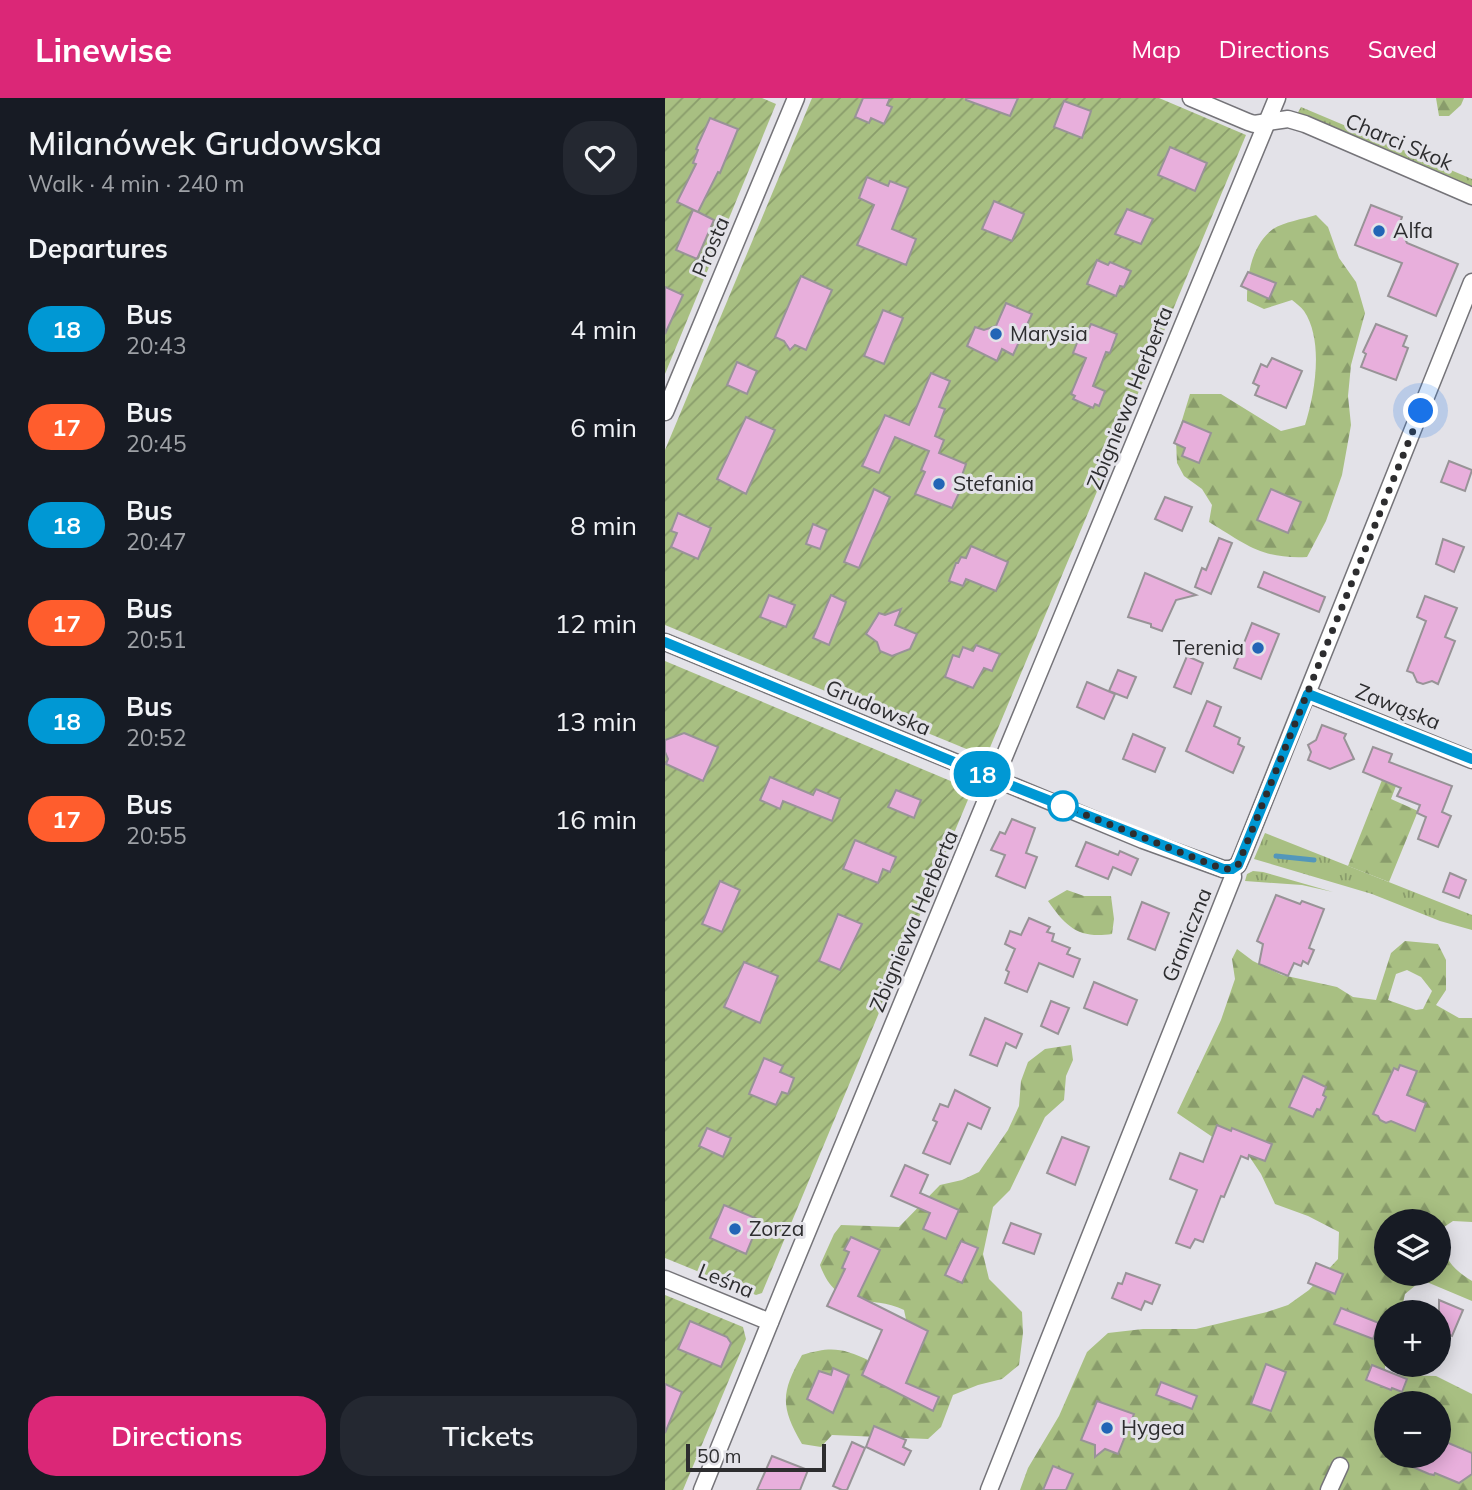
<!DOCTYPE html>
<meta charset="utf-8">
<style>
:root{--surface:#171b24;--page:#242831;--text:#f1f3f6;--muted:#9ea1a6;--accent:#db2777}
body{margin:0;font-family:Mulish,sans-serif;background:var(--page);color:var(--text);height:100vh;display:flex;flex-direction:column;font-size:26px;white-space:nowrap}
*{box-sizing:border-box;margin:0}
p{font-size:23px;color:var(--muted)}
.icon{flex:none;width:38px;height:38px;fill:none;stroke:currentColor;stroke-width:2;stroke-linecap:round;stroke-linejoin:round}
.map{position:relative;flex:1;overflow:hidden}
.side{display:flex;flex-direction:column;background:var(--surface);width:665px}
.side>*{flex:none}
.badge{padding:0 14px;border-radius:23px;font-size:24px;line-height:46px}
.buttons{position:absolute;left:709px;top:1111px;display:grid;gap:14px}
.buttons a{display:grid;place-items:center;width:77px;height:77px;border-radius:50%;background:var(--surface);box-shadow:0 4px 18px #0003;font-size:35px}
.scale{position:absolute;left:21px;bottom:18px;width:140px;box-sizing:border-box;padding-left:7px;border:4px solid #2d2d2f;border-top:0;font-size:19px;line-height:24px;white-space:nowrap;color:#2d2d2f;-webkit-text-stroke:5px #e3e2e8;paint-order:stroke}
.you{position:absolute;width:35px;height:35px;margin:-18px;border:5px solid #fff;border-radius:50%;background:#1a73e8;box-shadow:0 0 0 10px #1a73e833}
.map>.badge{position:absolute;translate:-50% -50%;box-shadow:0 0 0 4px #fff}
h2{padding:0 28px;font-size:26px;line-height:63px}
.round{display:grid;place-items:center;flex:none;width:74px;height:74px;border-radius:28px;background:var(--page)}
.summary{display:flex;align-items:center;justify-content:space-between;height:119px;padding:0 28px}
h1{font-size:33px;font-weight:600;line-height:52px}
.cta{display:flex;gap:14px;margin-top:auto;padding:14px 28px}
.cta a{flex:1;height:80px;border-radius:28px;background:var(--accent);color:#fff;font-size:28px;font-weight:600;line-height:80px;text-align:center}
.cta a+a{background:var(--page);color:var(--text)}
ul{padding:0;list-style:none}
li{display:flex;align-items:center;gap:21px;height:98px;padding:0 28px}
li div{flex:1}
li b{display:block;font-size:26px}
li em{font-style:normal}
li .badge{min-width:77px;font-weight:700;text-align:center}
header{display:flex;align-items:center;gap:42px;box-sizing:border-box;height:98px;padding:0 35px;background:var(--accent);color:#fff}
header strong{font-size:33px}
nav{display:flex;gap:38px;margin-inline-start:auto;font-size:24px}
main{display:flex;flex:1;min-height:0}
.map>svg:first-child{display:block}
.grass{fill:url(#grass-tufts)}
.forest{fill:url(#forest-firs);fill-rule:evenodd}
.garden{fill:url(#garden-furrows)}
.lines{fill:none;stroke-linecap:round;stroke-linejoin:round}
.stream{stroke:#5397bb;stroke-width:5}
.building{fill:#e8afdc;stroke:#989397;stroke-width:2}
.street-casing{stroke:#757479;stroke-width:19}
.street{stroke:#fff;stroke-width:16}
.line-casing{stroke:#fff;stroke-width:16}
.line{stroke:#0098d4;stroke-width:10}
.walk{stroke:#2d2d2f;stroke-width:7;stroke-dasharray:0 12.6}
.poi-dot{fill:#2265b6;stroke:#e3e2e8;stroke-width:2.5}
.stop-dot{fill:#fff;stroke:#0098d4;stroke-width:3.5}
.labels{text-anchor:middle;stroke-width:6;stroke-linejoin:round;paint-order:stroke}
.street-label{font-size:21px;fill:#2d2d2f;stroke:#e3e2e8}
.poi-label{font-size:21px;fill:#2d2d2f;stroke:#e3e2e8;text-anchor:start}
</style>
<header>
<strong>Linewise</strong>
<nav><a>Map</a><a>Directions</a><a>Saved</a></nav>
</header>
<main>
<section class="side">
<div class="summary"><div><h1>Milanówek Grudowska</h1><p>Walk · 4 min · 240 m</p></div><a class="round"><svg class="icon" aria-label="heart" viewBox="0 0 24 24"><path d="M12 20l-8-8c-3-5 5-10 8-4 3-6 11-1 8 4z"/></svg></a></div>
<h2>Departures</h2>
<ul>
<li><span class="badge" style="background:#0098d4;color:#fff">18</span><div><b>Bus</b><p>20:43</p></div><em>4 min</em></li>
<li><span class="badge" style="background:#ff5d2d;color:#fff">17</span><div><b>Bus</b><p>20:45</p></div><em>6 min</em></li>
<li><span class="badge" style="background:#0098d4;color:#fff">18</span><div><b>Bus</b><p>20:47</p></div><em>8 min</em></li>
<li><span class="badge" style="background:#ff5d2d;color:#fff">17</span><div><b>Bus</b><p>20:51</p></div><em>12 min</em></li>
<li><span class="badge" style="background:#0098d4;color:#fff">18</span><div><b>Bus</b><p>20:52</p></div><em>13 min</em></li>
<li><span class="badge" style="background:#ff5d2d;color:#fff">17</span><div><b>Bus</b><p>20:55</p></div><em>16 min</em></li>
</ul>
<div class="cta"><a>Directions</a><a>Tickets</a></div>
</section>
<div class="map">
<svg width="807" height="1392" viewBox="0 0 807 1392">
<defs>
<pattern id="grass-tufts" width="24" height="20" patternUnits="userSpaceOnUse" patternTransform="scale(1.75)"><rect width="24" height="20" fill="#a8bf82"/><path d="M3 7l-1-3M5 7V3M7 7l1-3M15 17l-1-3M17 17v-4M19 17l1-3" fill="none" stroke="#899c6b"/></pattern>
<pattern id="forest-firs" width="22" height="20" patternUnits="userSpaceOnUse" patternTransform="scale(1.75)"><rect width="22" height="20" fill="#a8bf82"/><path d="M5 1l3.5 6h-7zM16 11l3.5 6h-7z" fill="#899c6b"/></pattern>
<pattern id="garden-furrows" width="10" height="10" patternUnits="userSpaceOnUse" patternTransform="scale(1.75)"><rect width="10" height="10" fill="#a8bf82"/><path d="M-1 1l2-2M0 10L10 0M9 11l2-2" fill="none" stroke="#899c6b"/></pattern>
</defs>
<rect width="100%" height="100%" fill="#e3e2e8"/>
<g class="grass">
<polygon points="636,9 807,81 807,89 631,18"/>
<polygon points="600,735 807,817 807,832 775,823 707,796 589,761"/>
<polygon points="588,773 598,774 668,794 637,787 580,783 582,776"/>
</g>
<g class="forest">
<polygon points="771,0 799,0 796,7 784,18 774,18"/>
<path d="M 651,117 L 663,129 L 674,160 L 691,184 L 700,215 L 686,267 L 683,298 L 686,327 L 677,377 L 661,423 L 642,459 C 596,461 582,447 544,424 L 547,407 L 537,391 L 519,378 L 512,365 L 511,342 L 525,296 L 556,296 L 616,333 L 640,327 C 650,295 659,243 639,213 C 636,209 631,205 627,202 L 599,211 L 582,203 C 582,177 586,148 608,131 C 619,124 638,121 651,117 Z"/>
<polygon points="717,682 731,688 726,701 753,713 724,784 683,768"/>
<path d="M 402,792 L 419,798 L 446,798 L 449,821 L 447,836 C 414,841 401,829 383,803 Z"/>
<path d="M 740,843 L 773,846 L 781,862 L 781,892 L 771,907 L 794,920 L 807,920 L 807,1124 L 788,1123 L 779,1129 C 775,1156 784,1169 807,1183 L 807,1203 L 757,1182 L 740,1196 L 736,1214 L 721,1214 L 720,1271 L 728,1277 L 771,1278 L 807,1296 L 807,1392 L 355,1392 L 363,1370 L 394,1318 L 422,1254 L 443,1235 L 478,1231 L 531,1231 L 602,1214 L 623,1207 L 644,1192 L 673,1161 L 674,1134 L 643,1118 L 610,1106 L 596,1076 L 584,1058 L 549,1040 L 512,1015 L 556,922 L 570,881 L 567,861 L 572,851 L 588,863 L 617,877 L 672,889 L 688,899 L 711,902 L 726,855 ZM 742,872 L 756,879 L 767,893 L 758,911 L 751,912 L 723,902 L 731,876 ZM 721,1124 L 774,1124 L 774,1176 L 721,1176 ZM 721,1306 L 774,1306 L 774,1358 L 721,1358 Z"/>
<path d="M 406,947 L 408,962 L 401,978 L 399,1002 L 380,1019 L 345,1092 L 328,1109 L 318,1156 L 324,1181 L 357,1214 L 358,1235 L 354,1267 L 337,1281 L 313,1287 L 288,1297 L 276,1329 L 263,1341 L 167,1337 L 156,1349 L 137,1346 C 115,1308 116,1295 137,1257 C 166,1248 178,1250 205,1263 L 245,1240 L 239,1212 C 204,1195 173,1216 155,1167 L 169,1136 L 176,1127 L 234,1129 L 275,1087 L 297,1082 L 314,1074 L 343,1032 L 354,1008 L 356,983 L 363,964 L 380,951 Z"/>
</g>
<g class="garden">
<polygon points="0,0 97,0 111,6 0,276"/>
<polygon points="147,0 494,0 581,37 321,659 0,527 0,352"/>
<polygon points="0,563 307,692 97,1195 91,1197 0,1160"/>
<polygon points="0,1197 78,1229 81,1241 18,1392 0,1392"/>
</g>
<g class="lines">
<polyline class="stream" points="611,758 649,762"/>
</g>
<g class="building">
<polygon points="198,0 225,0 222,7 227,9 219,26 206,20 204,25 190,19"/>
<polygon points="301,0 353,0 345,18 301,2"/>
<polygon points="399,3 426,13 417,40 389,29"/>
<polygon points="45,20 73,31 55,75 53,74 33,114 49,122 32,161 11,152 28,112 33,114 12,104 31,66 28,65 33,52 31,51"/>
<polygon points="505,49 542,65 530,93 493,77"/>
<polygon points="202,79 223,88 225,83 243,90 227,131 251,141 241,167 192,147 209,107 194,100"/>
<polygon points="329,103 359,116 347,143 317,131"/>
<polygon points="706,107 737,119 734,128 742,145 793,166 771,218 723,198 737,165 690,147"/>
<polygon points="462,111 488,121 476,146 450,136"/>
<polygon points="432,162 443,167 445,164 466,173 459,189 455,188 451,198 422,186"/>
<polygon points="583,174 611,185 604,201 576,188"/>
<polygon points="136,178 167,192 141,252 130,247 125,252 119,243 110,239"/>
<polygon points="0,189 18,197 0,236"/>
<polygon points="341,205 367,216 348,257 337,251 332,263 302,248 310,229 319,232 331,228"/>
<polygon points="218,212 238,220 219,266 199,258"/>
<polygon points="426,226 452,236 445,255 441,254 428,288 440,293 434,308 430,306 428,310 408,301 410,298 406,296 421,260 408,255 416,235 421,237"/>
<polygon points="711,226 742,238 738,248 743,250 731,282 696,269 701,256 698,254"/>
<polygon points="607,260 637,273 621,310 590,297 594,288 588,285 591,278 596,266 602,269"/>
<polygon points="72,264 92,273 82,296 62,287"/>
<polygon points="266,275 285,283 274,309 280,311 270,338 279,342 274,355 301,366 291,394 294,395 287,410 250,396 260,374 256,372 264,353 230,339 214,375 197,368 220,317 244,327"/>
<polygon points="81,319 110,332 81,396 52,381"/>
<polygon points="518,323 546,335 534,365 517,358 520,350 509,345"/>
<polygon points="784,363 807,372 800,393 776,384"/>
<polygon points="209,391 225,399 194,470 179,464"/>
<polygon points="606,391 636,404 623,435 592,422"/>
<polygon points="500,399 527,409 517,433 490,421"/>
<polygon points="13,415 46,430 33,461 6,449 12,435 6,433"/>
<polygon points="148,426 162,432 155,451 141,446"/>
<polygon points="554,440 567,445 546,496 530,489 537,470 541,472"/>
<polygon points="778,441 799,449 789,474 771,466"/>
<polygon points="306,448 343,464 331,493 301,481 298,488 284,483 291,465 293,465 296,459 301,460"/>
<polygon points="599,474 660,499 654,514 593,489"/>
<polygon points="480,475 531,497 511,502 497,533 486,529 486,526 463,519"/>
<polygon points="104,497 130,507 121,529 95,519"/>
<polygon points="166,497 181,504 164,547 148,540"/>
<polygon points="760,498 792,510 780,539 790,543 773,586 767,583 758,586 752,584 748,575 742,573 761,523 752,519"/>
<polygon points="236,511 230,527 252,536 245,551 227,558 215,553 212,544 201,536 214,515 220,517"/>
<polygon points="587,525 614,536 596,581 569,570"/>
<polygon points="311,547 335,556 327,573 319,570 308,590 280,579 288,557 294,559 298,549 308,553"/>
<polygon points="522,558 538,565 526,596 509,589"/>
<polygon points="453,572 471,579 462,600 444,593"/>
<polygon points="422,584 450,596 439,621 412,609"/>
<polygon points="542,603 556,609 549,628 575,640 573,646 579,649 568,675 521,653"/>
<polygon points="657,627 681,636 679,640 689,661 665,671 643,662 646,654 643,647 651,642"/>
<polygon points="19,635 53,649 38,683 1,666 3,661 0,654 0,642"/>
<polygon points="468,636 500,650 490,674 458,661"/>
<polygon points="708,649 727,656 724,664 787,688 777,714 786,718 773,749 753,741 761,719 752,715 755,707 732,698 736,690 698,674"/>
<polygon points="105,679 148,697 151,691 175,701 167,723 118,703 115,711 95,702"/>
<polygon points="231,692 256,702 249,720 223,709"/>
<polygon points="347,721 370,730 361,755 372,759 360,790 331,778 340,757 326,752 335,734 340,736"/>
<polygon points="190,742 231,759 225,774 218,771 213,785 178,771"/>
<polygon points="421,744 453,757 455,753 473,761 466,777 448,769 443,781 411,768"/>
<polygon points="785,775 801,782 794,800 778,794"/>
<polygon points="55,783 75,792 57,834 37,826"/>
<polygon points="611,797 635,806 637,803 659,811 644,850 649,852 643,866 638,863 636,868 629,865 623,878 594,866 598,846 592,843"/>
<polygon points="477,804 504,815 490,852 463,841"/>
<polygon points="173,816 197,826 175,872 154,863"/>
<polygon points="364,820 385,829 382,834 389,836 387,843 405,850 402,856 415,861 408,879 374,865 362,894 340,885 344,874 341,872 350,851 340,846 345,833 356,837"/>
<polygon points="79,864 113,878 95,925 59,909"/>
<polygon points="429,884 472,902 462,927 419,910"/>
<polygon points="386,903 404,910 393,936 376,928"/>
<polygon points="320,920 357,936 351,950 341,945 332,968 305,957"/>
<polygon points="99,960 118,968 115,974 129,980 123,996 117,994 111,1007 84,996"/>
<polygon points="735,967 752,973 742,997 761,1005 750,1033 726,1023 721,1025 715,1022 713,1018 708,1016 729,970 733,972"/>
<polygon points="638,978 661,989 658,997 661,999 655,1012 652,1011 648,1019 624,1009"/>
<polygon points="290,992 325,1010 316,1031 303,1025 285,1066 258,1055 272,1024 268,1022 275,1006 283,1009"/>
<polygon points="552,1027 566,1033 567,1030 607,1046 600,1063 584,1057 583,1061 576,1058 559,1099 556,1098 538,1144 530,1141 525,1150 511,1145 532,1092 505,1081 515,1055 538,1064"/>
<polygon points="42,1030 66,1040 58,1059 34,1048"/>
<polygon points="397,1039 424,1049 410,1087 382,1075"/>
<polygon points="240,1067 263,1077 255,1095 294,1112 281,1141 258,1131 265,1115 226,1098"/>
<polygon points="59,1107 95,1122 81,1156 45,1140"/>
<polygon points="346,1125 376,1136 369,1156 338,1145"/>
<polygon points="186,1139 215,1152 193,1198 263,1233 241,1285 274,1299 268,1313 197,1277 217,1232 162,1208 180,1171 177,1170 184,1154 179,1152"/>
<polygon points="296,1143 313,1150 297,1185 280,1177"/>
<polygon points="651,1165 678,1176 670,1196 643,1185"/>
<polygon points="461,1175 495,1187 487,1206 480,1203 476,1212 447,1200 453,1185 457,1186"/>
<polygon points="774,1202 798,1212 787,1238 774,1233"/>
<polygon points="676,1210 714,1225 708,1241 669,1226"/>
<polygon points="25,1223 62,1239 66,1245 56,1269 13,1251"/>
<polygon points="601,1266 621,1274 606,1313 586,1306"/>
<polygon points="707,1267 742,1281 737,1294 727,1290 726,1292 701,1282"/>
<polygon points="168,1270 184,1277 168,1315 142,1301 154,1273 166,1277"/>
<polygon points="496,1284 532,1298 527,1311 491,1297"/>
<polygon points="0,1286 17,1294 0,1335"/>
<polygon points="432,1303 469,1316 453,1356 440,1351 430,1359 430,1347 416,1342"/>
<polygon points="209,1328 241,1342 238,1349 246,1353 239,1367 201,1349"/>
<polygon points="774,1341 807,1355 807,1376 794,1385 770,1375 769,1377 764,1376 722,1358 774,1358"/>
<polygon points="187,1344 200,1350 182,1392 177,1392 168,1388"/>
<polygon points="107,1358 143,1372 135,1392 92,1392"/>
<polygon points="388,1368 408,1376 401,1392 378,1392"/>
</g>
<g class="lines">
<defs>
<g id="street">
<polyline points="526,0 583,24 589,26 623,21 640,26 807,98"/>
<polyline points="0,314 131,0"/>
<polyline points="0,544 478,742 558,771 567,771"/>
<polyline points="643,596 807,662"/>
<polyline points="567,771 573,767 577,758 807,184"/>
<polyline points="0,1181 105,1224"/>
<polyline points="37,1392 119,1190 612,0"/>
<polyline points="324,1392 568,779 567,771"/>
<polyline points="664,1392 675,1368"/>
</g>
</defs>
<use href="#street" class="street-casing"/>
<use href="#street" class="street"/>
</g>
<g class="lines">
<defs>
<polyline id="line" points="0,544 330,681 558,771 567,771 573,767 643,596 807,661"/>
</defs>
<use href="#line" class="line-casing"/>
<use href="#line" class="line"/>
<polyline class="walk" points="398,708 558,771 567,771 573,767 756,313"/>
</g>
<g class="poi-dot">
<circle cx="714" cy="133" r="7"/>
<circle cx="331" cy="236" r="7"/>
<circle cx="274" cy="386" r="7"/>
<circle cx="593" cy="550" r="7"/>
<circle cx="70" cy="1131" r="7"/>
<circle cx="442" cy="1330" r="7"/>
</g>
<circle class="stop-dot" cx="398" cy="708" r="14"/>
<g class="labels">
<g class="street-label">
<text transform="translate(734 44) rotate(23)" y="7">Charci Skok</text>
<text transform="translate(46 149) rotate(-67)" y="7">Prosta</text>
<text transform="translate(465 300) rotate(-68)" y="7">Zbigniewa Herberta</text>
<text transform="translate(733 609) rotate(22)" y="7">Zawąska</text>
<text transform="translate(213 610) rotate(23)" y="7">Grudowska</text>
<text transform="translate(249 823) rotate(-67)" y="7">Zbigniewa Herberta</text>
<text transform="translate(522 837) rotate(-68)" y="7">Graniczna</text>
<text transform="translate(61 1183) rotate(22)" y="7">Leśna</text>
</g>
<g class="poi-label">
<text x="728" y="140">Alfa</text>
<text x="345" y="243">Marysia</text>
<text x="288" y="393">Stefania</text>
<text x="579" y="557" text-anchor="end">Terenia</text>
<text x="84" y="1138">Zorza</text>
<text x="456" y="1337">Hygea</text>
</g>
</g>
</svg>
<div class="buttons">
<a><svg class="icon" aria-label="layers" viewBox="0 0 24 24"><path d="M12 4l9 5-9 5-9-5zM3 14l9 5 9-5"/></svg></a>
<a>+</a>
<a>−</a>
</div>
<div class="scale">50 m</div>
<div class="you" style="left:756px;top:313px"></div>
<b class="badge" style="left:317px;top:676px;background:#0098d4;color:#fff">18</b>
</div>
</main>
